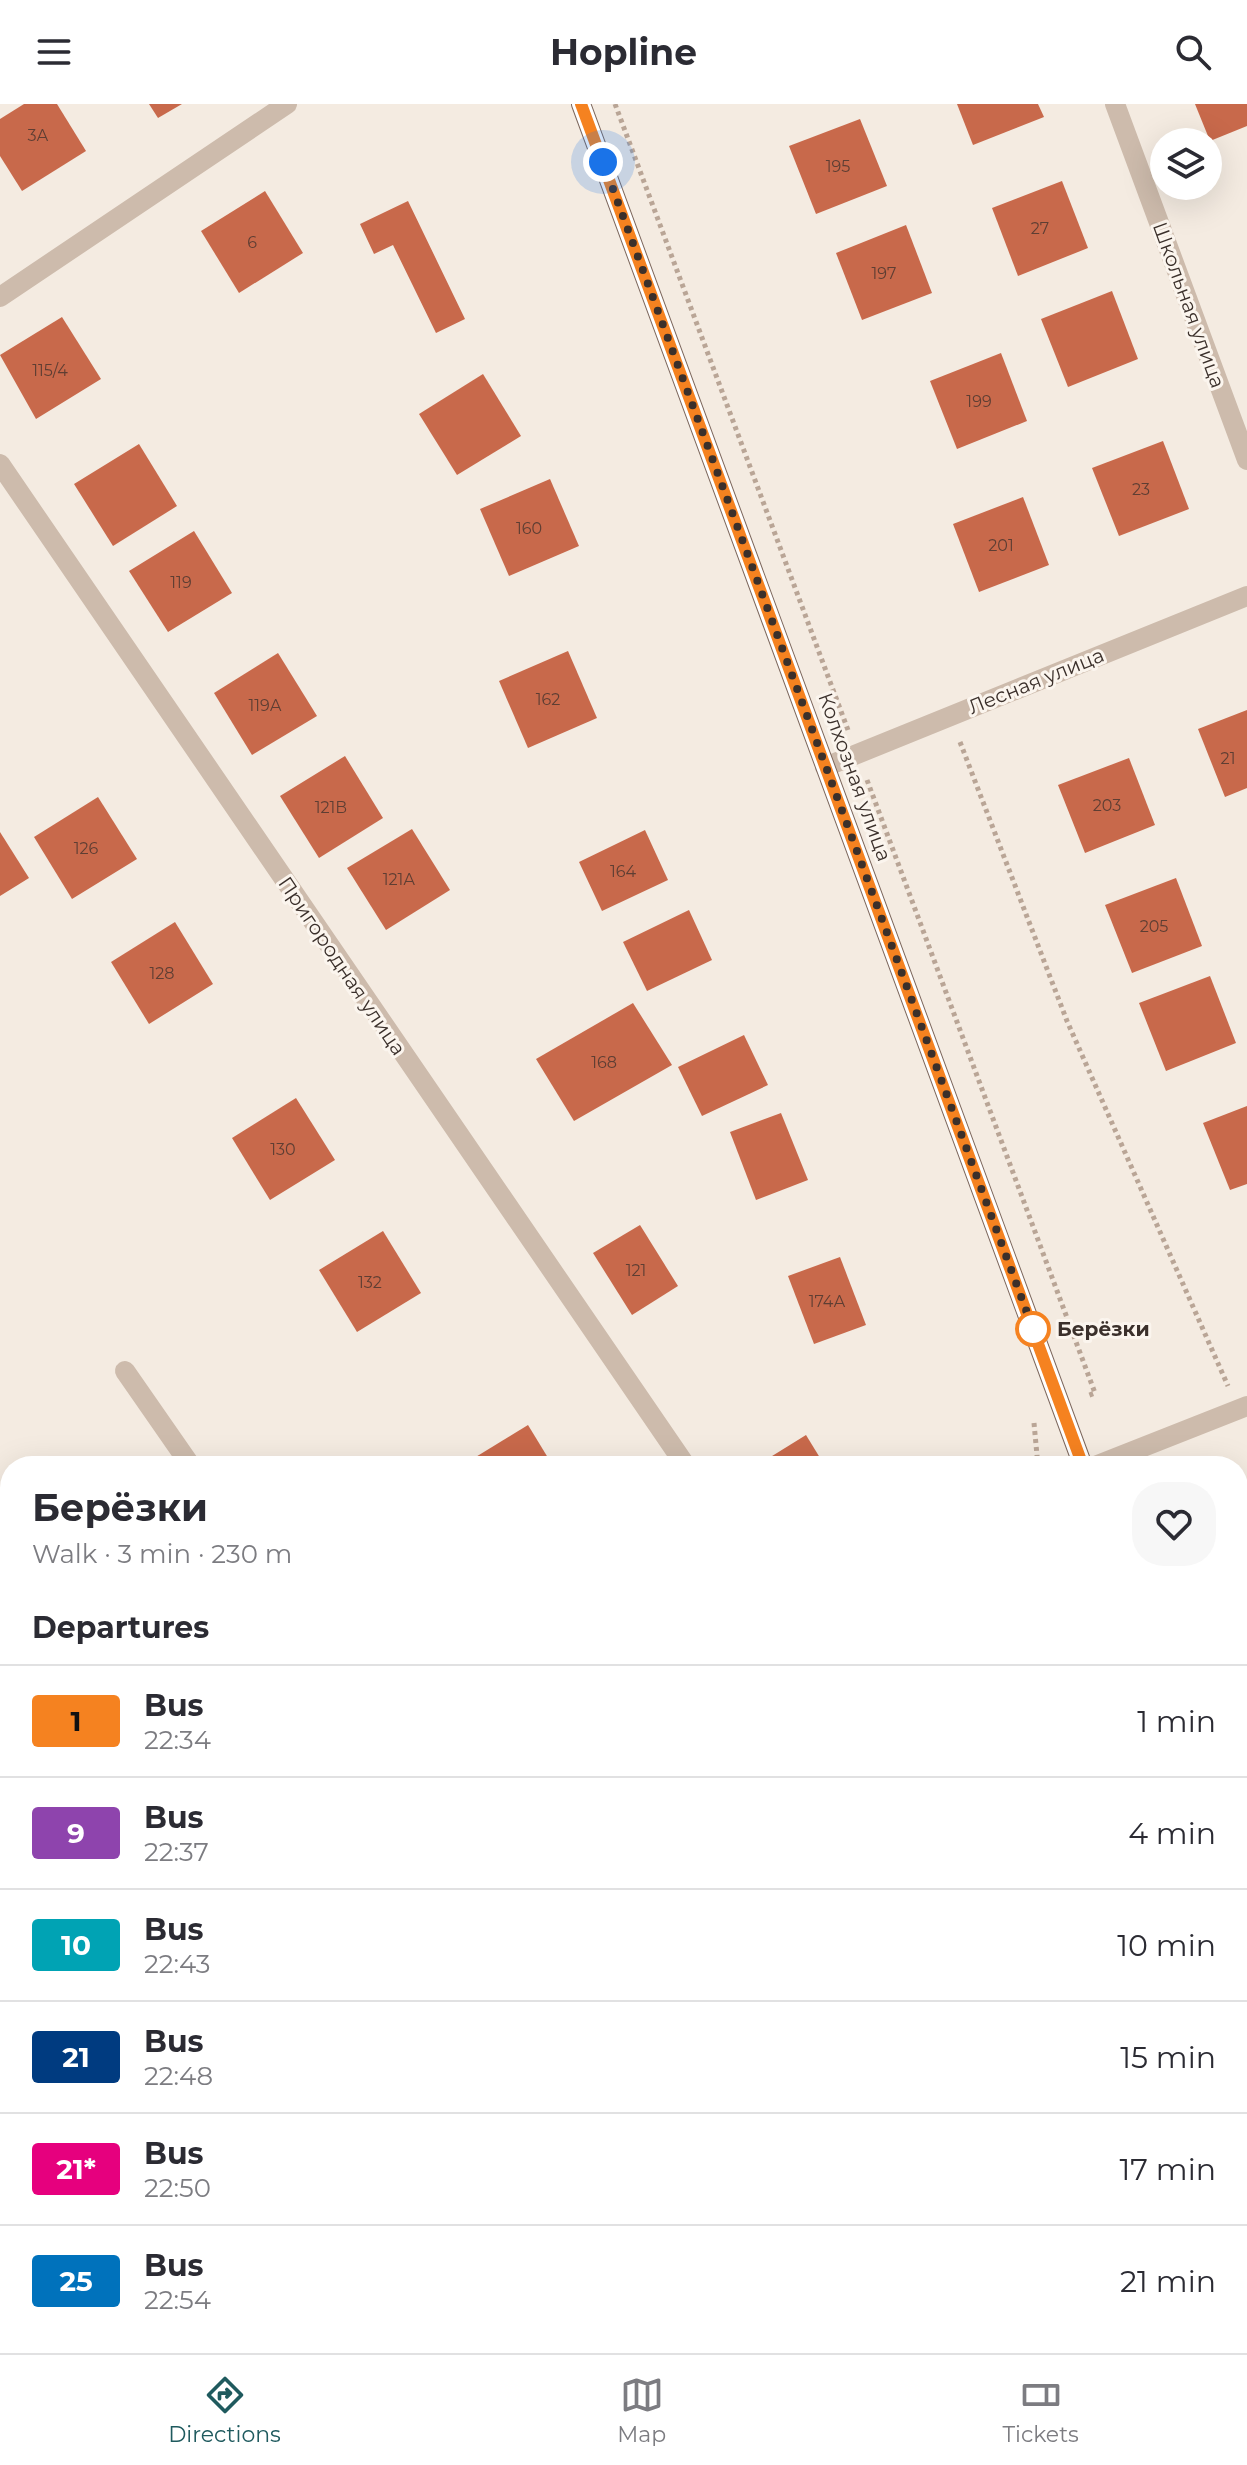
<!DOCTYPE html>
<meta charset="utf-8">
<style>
:root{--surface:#fff;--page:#f7f7f7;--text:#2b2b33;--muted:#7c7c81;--line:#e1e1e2;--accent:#1f5a5e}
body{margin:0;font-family:Montserrat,sans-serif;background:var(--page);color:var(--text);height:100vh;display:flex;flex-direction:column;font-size:30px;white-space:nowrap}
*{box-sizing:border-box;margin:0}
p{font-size:26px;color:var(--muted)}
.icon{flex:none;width:44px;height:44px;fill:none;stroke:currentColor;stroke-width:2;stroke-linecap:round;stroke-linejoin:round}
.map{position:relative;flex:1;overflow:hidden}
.side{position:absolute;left:0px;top:1352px;width:1248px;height:898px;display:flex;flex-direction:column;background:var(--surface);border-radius:32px 32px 0 0;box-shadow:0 8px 32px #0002}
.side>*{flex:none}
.badge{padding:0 16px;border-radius:6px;font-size:28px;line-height:52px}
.buttons{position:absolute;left:1150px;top:24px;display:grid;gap:16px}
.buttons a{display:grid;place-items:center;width:72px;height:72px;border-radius:50%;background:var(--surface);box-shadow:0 8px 32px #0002;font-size:40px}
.you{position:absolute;width:40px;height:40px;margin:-20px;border:6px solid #fff;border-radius:50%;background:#1a73e8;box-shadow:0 0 0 12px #1a73e833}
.map>.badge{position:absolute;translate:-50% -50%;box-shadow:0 0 0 4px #fff}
h2{padding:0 32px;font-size:30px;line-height:72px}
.round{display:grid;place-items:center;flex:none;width:84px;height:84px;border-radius:32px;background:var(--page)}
.overview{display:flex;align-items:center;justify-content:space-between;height:136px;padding:0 32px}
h1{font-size:38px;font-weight:700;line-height:60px}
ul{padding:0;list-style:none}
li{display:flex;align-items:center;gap:24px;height:112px;padding:0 32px;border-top:2px solid var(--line)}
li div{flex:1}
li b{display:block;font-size:30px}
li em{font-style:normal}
li .badge{min-width:88px;font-weight:700;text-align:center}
header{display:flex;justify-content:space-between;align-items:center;height:104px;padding:0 32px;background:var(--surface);font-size:36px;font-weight:700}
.menu{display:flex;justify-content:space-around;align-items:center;height:112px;border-top:2px solid var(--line);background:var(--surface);font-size:22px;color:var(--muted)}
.menu a{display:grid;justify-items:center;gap:4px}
.menu .selected{color:var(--accent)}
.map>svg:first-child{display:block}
.building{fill:#c8694b}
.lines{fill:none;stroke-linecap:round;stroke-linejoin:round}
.path{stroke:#b9a596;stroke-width:5;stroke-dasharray:4 4;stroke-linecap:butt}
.minor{stroke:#cdbbac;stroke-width:20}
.major{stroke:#7d675c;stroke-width:20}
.rail{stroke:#3b302b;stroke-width:6;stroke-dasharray:2 6;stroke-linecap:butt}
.line-casing{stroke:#fff;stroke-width:18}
.line{stroke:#f58220;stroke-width:12}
.walk{stroke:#3b302b;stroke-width:8;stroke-dasharray:0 14.4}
.stop-dot{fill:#fff;stroke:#f58220;stroke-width:4}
.labels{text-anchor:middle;stroke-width:6;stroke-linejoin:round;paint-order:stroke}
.number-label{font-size:16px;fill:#5e3e33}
.street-label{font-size:20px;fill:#3b302b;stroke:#fbf5ee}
.stop-label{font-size:20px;font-weight:bold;fill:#3b302b;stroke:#fbf5ee;text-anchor:start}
</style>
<header><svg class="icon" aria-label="menu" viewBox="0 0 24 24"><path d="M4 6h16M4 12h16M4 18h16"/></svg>Hopline<svg class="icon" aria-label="search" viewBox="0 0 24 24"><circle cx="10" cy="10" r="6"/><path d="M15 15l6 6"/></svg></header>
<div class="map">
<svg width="1247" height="2249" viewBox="0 0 1247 2249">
<rect width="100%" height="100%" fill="#f4ebe1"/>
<g class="building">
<polygon points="24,0 57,0 86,47 22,87 0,52 0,15"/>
<polygon points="149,0 182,0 158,14"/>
<polygon points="957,0 1038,0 1044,13 973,41"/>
<polygon points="1195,0 1247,0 1247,22 1210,37"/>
<polygon points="860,15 887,82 816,110 789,42"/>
<polygon points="1062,77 1088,144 1018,172 992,104"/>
<polygon points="265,87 303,149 239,189 201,127"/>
<polygon points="408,97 465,215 436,229 393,141 374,150 360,120"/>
<polygon points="906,121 932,189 862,216 836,149"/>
<polygon points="1112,187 1138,255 1068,283 1041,215"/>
<polygon points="62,213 101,275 36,315 0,251"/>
<polygon points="1001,249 1027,317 957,345 930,277"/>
<polygon points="483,270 521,332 457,371 419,310"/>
<polygon points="1163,337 1189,405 1119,432 1092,364"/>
<polygon points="139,340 177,402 113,442 74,380"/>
<polygon points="550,375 579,442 509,472 480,405"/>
<polygon points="1023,393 1049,461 979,488 953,420"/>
<polygon points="194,427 232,489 168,528 129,467"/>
<polygon points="568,547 597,614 528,644 499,577"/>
<polygon points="278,549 317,612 252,651 214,589"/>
<polygon points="1247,606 1247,684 1225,693 1198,625"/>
<polygon points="345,652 383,714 319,754 280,692"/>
<polygon points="1129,654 1155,721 1085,749 1058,681"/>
<polygon points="98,693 137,755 72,795 34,733"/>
<polygon points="412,725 450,786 386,826 347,764"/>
<polygon points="645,726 668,776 602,807 579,758"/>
<polygon points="0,728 29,774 0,792"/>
<polygon points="1176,774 1202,842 1132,869 1105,801"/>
<polygon points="689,806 712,856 647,887 623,838"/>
<polygon points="175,818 213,880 149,920 111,858"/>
<polygon points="1210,872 1236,939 1166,967 1139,899"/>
<polygon points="633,899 672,961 574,1017 536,955"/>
<polygon points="744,931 768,981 702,1012 678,963"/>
<polygon points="296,994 335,1056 270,1096 232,1034"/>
<polygon points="1247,1002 1247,1080 1230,1086 1203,1019"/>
<polygon points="781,1009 808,1076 756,1096 730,1028"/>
<polygon points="640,1121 678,1182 632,1211 593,1149"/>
<polygon points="383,1127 421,1189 357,1228 319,1166"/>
<polygon points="840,1153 866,1221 814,1240 788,1172"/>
<polygon points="528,1321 553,1362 461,1362"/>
<polygon points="806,1331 825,1362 756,1362"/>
</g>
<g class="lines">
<g class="path">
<polyline points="615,0 848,626"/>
<polyline points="960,638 1067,917 1228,1282"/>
<polyline points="867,676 1095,1289 1087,1292"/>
<polyline points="1034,1319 1038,1362"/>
<polyline points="0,1677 10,1690"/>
<polyline points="0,2160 10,2170"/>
<polyline points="78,2240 87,2249"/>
<polyline points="603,2240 613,2249"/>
</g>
<g class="minor">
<polyline points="1115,0 1247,356"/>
<polyline points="0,193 287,0"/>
<polyline points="0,360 686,1362"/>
<polyline points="825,663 1247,492"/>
<polyline points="125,1267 191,1362"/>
<polyline points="1095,1362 1247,1302"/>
<polyline points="1238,2236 1239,2246 1247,2244"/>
<polyline points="1057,2240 1066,2249"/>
</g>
<g class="major">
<polyline points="581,0 1083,1362"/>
<polyline points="1238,1767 1247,1791"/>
</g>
<g class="rail">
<polyline points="0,1446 10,1458"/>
<polyline points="0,1492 10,1504"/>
<polyline points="740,2240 750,2249"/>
<polyline points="782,2240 792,2249"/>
</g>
</g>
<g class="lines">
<defs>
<polyline id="line" points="581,0 1083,1362"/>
</defs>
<use href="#line" class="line-casing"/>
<use href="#line" class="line"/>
<polyline class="walk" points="603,58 1033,1225"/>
</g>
<circle class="stop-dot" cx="1033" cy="1225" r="16"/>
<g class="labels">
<g class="number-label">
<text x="38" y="37">3А</text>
<text x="838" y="68">195</text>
<text x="1040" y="130">27</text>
<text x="252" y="144">6</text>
<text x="884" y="175">197</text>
<text x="50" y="272">115/4</text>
<text x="979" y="303">199</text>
<text x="1141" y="391">23</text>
<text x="529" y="430">160</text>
<text x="1001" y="447">201</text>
<text x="181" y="484">119</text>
<text x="548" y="601">162</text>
<text x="265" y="607">119А</text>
<text x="1228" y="660">21</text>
<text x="1107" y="707">203</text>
<text x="331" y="709">121В</text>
<text x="86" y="750">126</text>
<text x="623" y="773">164</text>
<text x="399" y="781">121А</text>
<text x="1154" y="828">205</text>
<text x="162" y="875">128</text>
<text x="604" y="964">168</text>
<text x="283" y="1051">130</text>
<text x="636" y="1172">121</text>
<text x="370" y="1184">132</text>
<text x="827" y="1203">174А</text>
</g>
<g class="street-label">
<text transform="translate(1189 201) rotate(70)" y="7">Школьная улица</text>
<text transform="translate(1036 577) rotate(-22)" y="7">Лесная улица</text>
<text transform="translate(855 673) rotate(70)" y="7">Колхозная улица</text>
<text transform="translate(342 862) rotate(56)" y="7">Пригородная улица</text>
</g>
<g class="stop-label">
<text x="1057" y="1232">Берёзки</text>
</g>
</g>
</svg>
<div class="buttons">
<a><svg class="icon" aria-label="layers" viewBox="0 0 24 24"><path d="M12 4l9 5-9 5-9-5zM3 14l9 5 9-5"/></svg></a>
</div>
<div class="you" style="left:603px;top:58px"></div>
<section class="side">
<div class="overview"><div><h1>Берёзки</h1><p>Walk · 3 min · 230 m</p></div><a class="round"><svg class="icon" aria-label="heart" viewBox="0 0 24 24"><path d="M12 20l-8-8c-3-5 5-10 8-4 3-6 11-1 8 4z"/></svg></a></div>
<h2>Departures</h2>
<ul>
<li><span class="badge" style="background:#f58220;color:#111">1</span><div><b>Bus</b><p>22:34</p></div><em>1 min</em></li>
<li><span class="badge" style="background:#8e44ad;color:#fff">9</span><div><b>Bus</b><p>22:37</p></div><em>4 min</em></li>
<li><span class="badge" style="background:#00a3b4;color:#fff">10</span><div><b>Bus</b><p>22:43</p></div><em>10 min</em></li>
<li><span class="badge" style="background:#003b80;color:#fff">21</span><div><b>Bus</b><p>22:48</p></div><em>15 min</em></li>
<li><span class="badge" style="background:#e6007e;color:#fff">21*</span><div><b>Bus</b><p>22:50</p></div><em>17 min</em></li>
<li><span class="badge" style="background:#0072bc;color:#fff">25</span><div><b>Bus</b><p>22:54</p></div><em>21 min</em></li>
</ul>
</section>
</div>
<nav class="menu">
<a class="selected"><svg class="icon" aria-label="directions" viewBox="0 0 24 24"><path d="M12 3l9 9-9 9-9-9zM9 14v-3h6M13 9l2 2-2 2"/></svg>Directions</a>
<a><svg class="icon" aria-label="map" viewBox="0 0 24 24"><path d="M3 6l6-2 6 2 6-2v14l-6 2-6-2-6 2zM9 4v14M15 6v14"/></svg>Map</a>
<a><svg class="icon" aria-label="tickets" viewBox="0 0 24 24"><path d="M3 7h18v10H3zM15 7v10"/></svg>Tickets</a>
</nav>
